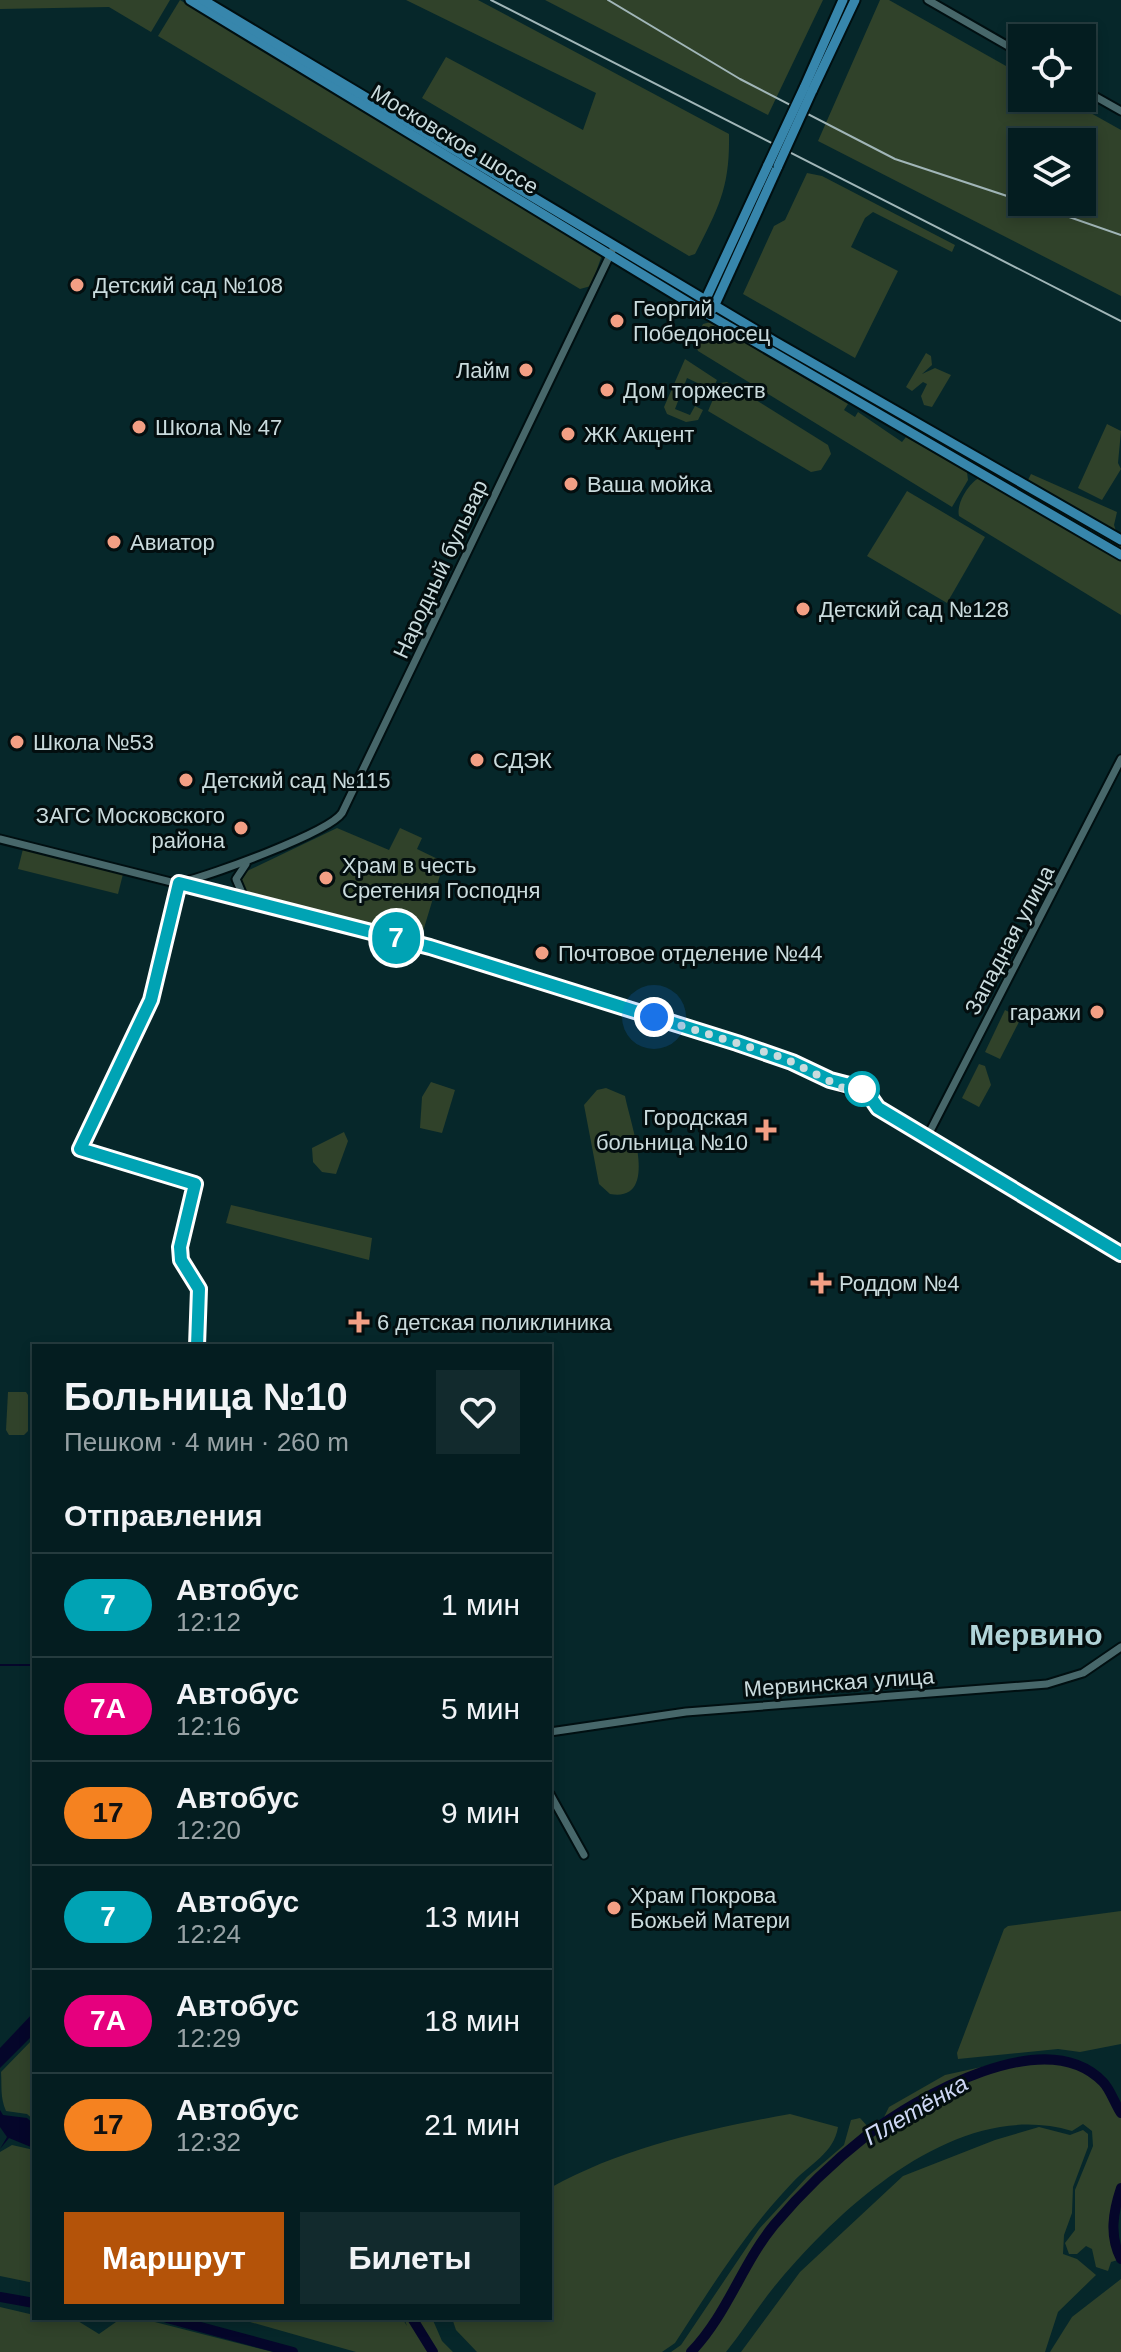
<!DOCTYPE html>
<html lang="ru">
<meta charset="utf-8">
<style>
:root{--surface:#041d20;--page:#122a2d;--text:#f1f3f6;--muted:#97a2a5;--line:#253b3e;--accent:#b45309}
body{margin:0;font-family:Helvetica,sans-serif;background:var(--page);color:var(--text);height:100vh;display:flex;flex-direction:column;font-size:30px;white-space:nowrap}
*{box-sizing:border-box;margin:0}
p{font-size:26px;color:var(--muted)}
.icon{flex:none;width:44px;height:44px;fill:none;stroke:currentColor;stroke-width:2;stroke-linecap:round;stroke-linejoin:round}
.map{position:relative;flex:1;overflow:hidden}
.panel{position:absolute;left:32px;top:1344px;width:520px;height:976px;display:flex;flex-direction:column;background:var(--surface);border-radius:0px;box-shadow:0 4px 12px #0003,0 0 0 2px var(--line)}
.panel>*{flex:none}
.badge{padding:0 16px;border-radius:26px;font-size:28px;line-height:52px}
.fabs{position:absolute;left:1008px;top:24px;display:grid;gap:16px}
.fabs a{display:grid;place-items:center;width:88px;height:88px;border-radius:0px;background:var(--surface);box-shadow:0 4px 12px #0003,0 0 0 2px var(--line);font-size:40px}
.you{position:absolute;width:40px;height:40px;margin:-20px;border:6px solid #fff;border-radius:50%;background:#1a73e8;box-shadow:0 0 0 12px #1a73e833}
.map>.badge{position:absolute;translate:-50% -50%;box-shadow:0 0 0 4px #fff}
h2{padding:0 32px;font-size:30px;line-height:72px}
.round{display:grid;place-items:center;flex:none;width:84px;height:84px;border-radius:0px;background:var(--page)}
.overview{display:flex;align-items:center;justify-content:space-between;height:136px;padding:0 32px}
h1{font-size:38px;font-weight:700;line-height:60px}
.action{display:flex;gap:16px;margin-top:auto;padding:16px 32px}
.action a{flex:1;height:92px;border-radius:0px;background:var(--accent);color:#fff;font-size:32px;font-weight:700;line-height:92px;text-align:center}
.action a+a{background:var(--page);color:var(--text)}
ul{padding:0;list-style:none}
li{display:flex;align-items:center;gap:24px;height:104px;padding:0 32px;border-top:2px solid var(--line)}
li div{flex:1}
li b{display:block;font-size:30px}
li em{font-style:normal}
li .badge{min-width:88px;font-weight:700;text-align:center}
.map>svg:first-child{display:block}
.green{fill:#30422a;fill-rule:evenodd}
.water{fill:#05062a}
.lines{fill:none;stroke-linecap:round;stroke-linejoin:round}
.stream{stroke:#05062a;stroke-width:2}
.river{stroke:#05062a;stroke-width:10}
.minor-casing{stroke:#000f11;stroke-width:11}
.major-casing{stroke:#000f11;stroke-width:13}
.minor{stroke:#47676a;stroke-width:7}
.major{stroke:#3786ac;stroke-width:9}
.rail{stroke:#a1b6b8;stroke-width:2}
.major-bridge-casing{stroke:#000f11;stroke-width:13;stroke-linecap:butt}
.major-bridge{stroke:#3786ac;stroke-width:9}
.line-casing{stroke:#fff;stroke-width:18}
.line{stroke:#00a3b4;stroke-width:12}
.walk{stroke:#cadbdd;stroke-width:8;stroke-dasharray:0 14.4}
.poi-dot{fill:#f39f84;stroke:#030e0f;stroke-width:3}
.stop-dot{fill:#fff;stroke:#00a3b4;stroke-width:4}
.labels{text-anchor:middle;stroke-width:6;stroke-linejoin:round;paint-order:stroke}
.street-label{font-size:22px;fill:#cadbdd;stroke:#030e0f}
.poi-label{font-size:22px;fill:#cadbdd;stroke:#030e0f;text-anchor:start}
.water-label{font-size:24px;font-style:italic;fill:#ced7f4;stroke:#030e0f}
.district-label{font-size:30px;font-weight:bold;fill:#b1d4d8;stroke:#030e0f}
</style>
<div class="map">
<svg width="1121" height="2352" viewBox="0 0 1121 2352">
<rect width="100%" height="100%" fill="#06272a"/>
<g class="green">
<polygon points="0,0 170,0 151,32 109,7 0,9"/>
<polygon points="180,0 602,255 591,286 580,289 158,36"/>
<path d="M 406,0 L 478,0 L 729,134 C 730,187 719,207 695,254 L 689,256 L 422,98 L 446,57 L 583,130 L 596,93 Z"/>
<polygon points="545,0 823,0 768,115"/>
<path d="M 880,0 L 889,0 L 1022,75 L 1022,98 L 1064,98 L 1121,130 L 1121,296 L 818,141 ZM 1082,142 L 1082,202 L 1022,202 L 1022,142 Z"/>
<polygon points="807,173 822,176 955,245 952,252 873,212 865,218 851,247 898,271 855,358 743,294 774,226 785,220"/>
<polygon points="711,322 848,404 844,410 855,417 858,412 902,442 906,437 967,472 968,480 952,507 698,351 694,341 703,324"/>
<polygon points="926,353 931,356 932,365 922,374 935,368 951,375 932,407 924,405 921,396 927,384 923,382 912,391 906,387"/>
<polygon points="685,359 717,380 712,390 687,378 675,409 690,415 695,406 703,410 698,420 686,422 667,414 664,407"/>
<polygon points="822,374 1121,546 1121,550"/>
<polygon points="727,382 828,445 831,454 821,470 811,472 708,411 720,383"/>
<polygon points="1107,424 1121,431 1118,463 1121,469 1102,500 1078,488"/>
<polygon points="1031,474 1117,512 1114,525 1116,531 1028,480"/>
<path d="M 979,478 L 1121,561 L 1121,615 L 959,516 C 956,504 968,484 979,478 Z"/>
<polygon points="907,491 985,537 947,603 867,556"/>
<polygon points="337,828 389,850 400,828 422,838 417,849 444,862 421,938 242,890 240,883 247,871"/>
<polygon points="23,849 123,874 118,894 18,869"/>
<polygon points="1005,1010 1021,1018 1000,1059 985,1052"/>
<polygon points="979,1064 985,1066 991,1085 979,1107 962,1098"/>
<polygon points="431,1082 455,1090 442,1133 420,1128 422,1097"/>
<path d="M 606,1088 L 625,1096 C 630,1123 661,1203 610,1194 L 599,1184 L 584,1105 L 597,1090 Z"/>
<polygon points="344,1132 348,1141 336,1174 322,1172 313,1162 312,1148"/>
<polygon points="231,1205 372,1238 369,1260 226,1223"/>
<polygon points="8,1392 26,1392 28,1395 28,1431 24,1435 9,1435 6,1430"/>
<polygon points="1121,1911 1121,2044 1080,2052 1058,2049 958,2059 957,2053 1004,1929 1008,1926"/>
<path d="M 34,2038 L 34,2120 L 27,2114 L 6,2111 C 0,2097 2,2087 1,2072 Z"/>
<path d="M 1023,2058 L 1069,2063 L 1088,2071 L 1104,2083 L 1121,2113 L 1121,2188 L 1113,2222 L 1113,2244 L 1121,2259 L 1111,2262 L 1108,2271 L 1096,2267 L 1092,2249 L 1086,2246 L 1077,2254 L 1069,2254 L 1065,2243 L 1075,2230 L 1075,2190 L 1093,2146 L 1092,2131 L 1083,2124 L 1072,2131 C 958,2097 841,2206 774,2287 C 757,2308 743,2331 726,2352 L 671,2352 L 681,2345 L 759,2229 L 807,2177 L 844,2145 L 851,2120 L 860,2118 L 869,2128 L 882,2121 L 889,2107 L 945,2075 Z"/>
<path d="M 790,2114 L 838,2127 C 834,2153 810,2164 793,2182 C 746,2231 712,2286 675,2343 L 662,2352 L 477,2352 L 456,2330 L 452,2318 L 550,2318 L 550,2188 C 624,2147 707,2129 790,2114 Z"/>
<polygon points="1039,2127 1070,2135 1083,2130 1088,2134 1088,2147 1073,2187 1072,2213 1064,2235 1063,2254 1077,2259 1096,2275 1058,2312 1045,2352 741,2352 800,2272 903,2176 995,2140"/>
<polygon points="12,2145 34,2150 34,2283 0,2276 0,2152"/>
<polygon points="1121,2279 1121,2352 1050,2352 1072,2317"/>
<polygon points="0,2307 34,2315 34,2318 73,2318 99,2334 116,2322 143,2319 273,2352 0,2352"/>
<polygon points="236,2318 402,2318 407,2326 404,2318 432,2318 442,2341 453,2352 356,2352"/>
</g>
<g class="water">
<polygon points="34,2012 34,2034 0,2068 0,2048"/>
<polygon points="0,2110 3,2115 27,2118 34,2124 34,2145 31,2147 9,2138 0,2149 7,2137 0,2127"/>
</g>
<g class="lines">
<polyline class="stream" points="0,1665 34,1665"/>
<g class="river">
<path d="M 1121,2188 C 1113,2212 1109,2236 1121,2259"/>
<polyline points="0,2297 34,2303"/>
<polyline points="167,2318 293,2352"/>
<polyline points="412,2318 433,2352"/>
<path d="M 691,2352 C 727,2315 742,2264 774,2225 C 801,2193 833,2162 866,2136 C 917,2097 1045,2022 1103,2082 C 1110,2089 1115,2104 1121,2113"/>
</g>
<defs>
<g id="minor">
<polyline points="928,0 1022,54"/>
<polyline points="1082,89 1121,111"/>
<polyline points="0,839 430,947 784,1058 857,1095 1121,1254"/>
<path d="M 182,882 C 211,875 328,833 342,813 L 612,251"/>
<polyline points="245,900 236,879 246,864"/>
<polyline points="927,1137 1121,759"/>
<polyline points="550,1732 686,1712 1047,1684 1083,1673 1121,1647"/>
<polyline points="550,1794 584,1855"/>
</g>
<g id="major">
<polyline points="190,0 709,315 1121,555"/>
<polyline points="203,0 774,341 1121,540"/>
<polyline points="804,88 843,0"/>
<polyline points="812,91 855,0"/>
<polyline points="704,303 768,165"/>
<polyline points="713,309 778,166"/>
</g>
</defs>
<use href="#minor" class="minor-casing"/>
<use href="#major" class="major-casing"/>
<use href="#minor" class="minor"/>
<use href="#major" class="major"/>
<g class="rail">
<polyline points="491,0 1121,321"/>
<polyline points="608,0 740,79 895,159 1022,201"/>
<polyline points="1026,202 1121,235"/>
</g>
<defs>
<g id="major-bridge">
<polyline points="768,165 804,88"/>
<polyline points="778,166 812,91"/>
</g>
</defs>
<use href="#major-bridge" class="major-bridge-casing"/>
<use href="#major-bridge" class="major-bridge"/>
</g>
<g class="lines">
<defs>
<polyline id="line" points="197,1346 199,1289 181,1260 180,1247 195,1184 80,1149 151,1000 179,883 430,947 737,1043 792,1062 830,1080 857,1087 869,1095 878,1108 1121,1254"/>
</defs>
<use href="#line" class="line-casing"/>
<use href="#line" class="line"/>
<polyline class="walk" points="654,1017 784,1058 857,1095 862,1089"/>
</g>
<g class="poi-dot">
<circle cx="77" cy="285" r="8"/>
<circle cx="617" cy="321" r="8"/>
<circle cx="526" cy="370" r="8"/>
<circle cx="607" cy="390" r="8"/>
<circle cx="139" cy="427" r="8"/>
<circle cx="568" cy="434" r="8"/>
<circle cx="571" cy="484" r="8"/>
<circle cx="114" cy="542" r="8"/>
<circle cx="803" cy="609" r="8"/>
<circle cx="17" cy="742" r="8"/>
<circle cx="477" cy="760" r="8"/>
<circle cx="186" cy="780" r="8"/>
<circle cx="241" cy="828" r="8"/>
<circle cx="326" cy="878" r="8"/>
<circle cx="542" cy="953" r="8"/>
<circle cx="1097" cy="1012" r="8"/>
<path d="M762 1118h8v8h8v8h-8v8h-8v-8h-8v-8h8z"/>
<path d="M817 1271h8v8h8v8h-8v8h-8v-8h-8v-8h8z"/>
<path d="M355 1310h8v8h8v8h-8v8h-8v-8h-8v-8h8z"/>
<circle cx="614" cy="1908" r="8"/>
</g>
<circle class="stop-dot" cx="862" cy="1089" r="16"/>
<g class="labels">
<g class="street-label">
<text transform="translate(455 139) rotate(31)" y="8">Московское шоссе</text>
<text transform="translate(440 569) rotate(-65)" y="8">Народный бульвар</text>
<text transform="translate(1009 940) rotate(-62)" y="8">Западная улица</text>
<text transform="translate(839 1682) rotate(-4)" y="8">Мервинская улица</text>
</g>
<g class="poi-label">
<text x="93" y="293">Детский сад №108</text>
<text x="633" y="316">Георгий<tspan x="633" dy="25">Победоносец</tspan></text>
<text x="510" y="378" text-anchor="end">Лайм</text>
<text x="623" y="398">Дом торжеств</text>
<text x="155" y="435">Школа № 47</text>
<text x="584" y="442">ЖК Акцент</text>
<text x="587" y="492">Ваша мойка</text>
<text x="130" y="550">Авиатор</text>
<text x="819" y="617">Детский сад №128</text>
<text x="33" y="750">Школа №53</text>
<text x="493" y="768">СДЭК</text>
<text x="202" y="788">Детский сад №115</text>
<text x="225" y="823" text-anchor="end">ЗАГС Московского<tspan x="225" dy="25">района</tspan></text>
<text x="342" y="873">Храм в честь<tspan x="342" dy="25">Сретения Господня</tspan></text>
<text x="558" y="961">Почтовое отделение №44</text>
<text x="1081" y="1020" text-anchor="end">гаражи</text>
<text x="748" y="1125" text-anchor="end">Городская<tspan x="748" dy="25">больница №10</tspan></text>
<text x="839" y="1291">Роддом №4</text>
<text x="377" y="1330">6 детская поликлиника</text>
<text x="630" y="1903">Храм Покрова<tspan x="630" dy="25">Божьей Матери</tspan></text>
</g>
<g class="water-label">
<text transform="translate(916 2110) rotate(-30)" y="8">Плетёнка</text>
</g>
<g class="district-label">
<text x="1036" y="1645">Мервино</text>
</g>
</g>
</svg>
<div class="fabs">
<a><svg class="icon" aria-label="locate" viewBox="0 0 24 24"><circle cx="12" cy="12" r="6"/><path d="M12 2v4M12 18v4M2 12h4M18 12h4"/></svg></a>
<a><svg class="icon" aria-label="layers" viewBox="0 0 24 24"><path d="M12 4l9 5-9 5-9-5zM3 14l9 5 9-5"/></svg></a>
</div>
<div class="you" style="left:654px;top:1017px"></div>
<b class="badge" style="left:396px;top:938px;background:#00a3b4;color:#fff">7</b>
<section class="panel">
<div class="overview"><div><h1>Больница №10</h1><p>Пешком · 4 мин · 260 m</p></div><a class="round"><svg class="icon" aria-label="heart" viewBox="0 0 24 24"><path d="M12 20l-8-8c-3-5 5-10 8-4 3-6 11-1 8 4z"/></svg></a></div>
<h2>Отправления</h2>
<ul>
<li><span class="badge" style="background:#00a3b4;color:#fff">7</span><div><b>Автобус</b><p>12:12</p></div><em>1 мин</em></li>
<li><span class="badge" style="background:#e6007e;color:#fff">7А</span><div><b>Автобус</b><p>12:16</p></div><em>5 мин</em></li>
<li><span class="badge" style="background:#f58220;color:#111">17</span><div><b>Автобус</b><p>12:20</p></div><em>9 мин</em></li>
<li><span class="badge" style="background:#00a3b4;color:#fff">7</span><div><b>Автобус</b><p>12:24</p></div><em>13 мин</em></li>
<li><span class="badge" style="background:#e6007e;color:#fff">7А</span><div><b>Автобус</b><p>12:29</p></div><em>18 мин</em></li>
<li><span class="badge" style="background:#f58220;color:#111">17</span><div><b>Автобус</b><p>12:32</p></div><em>21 мин</em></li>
</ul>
<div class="action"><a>Маршрут</a><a>Билеты</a></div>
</section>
</div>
